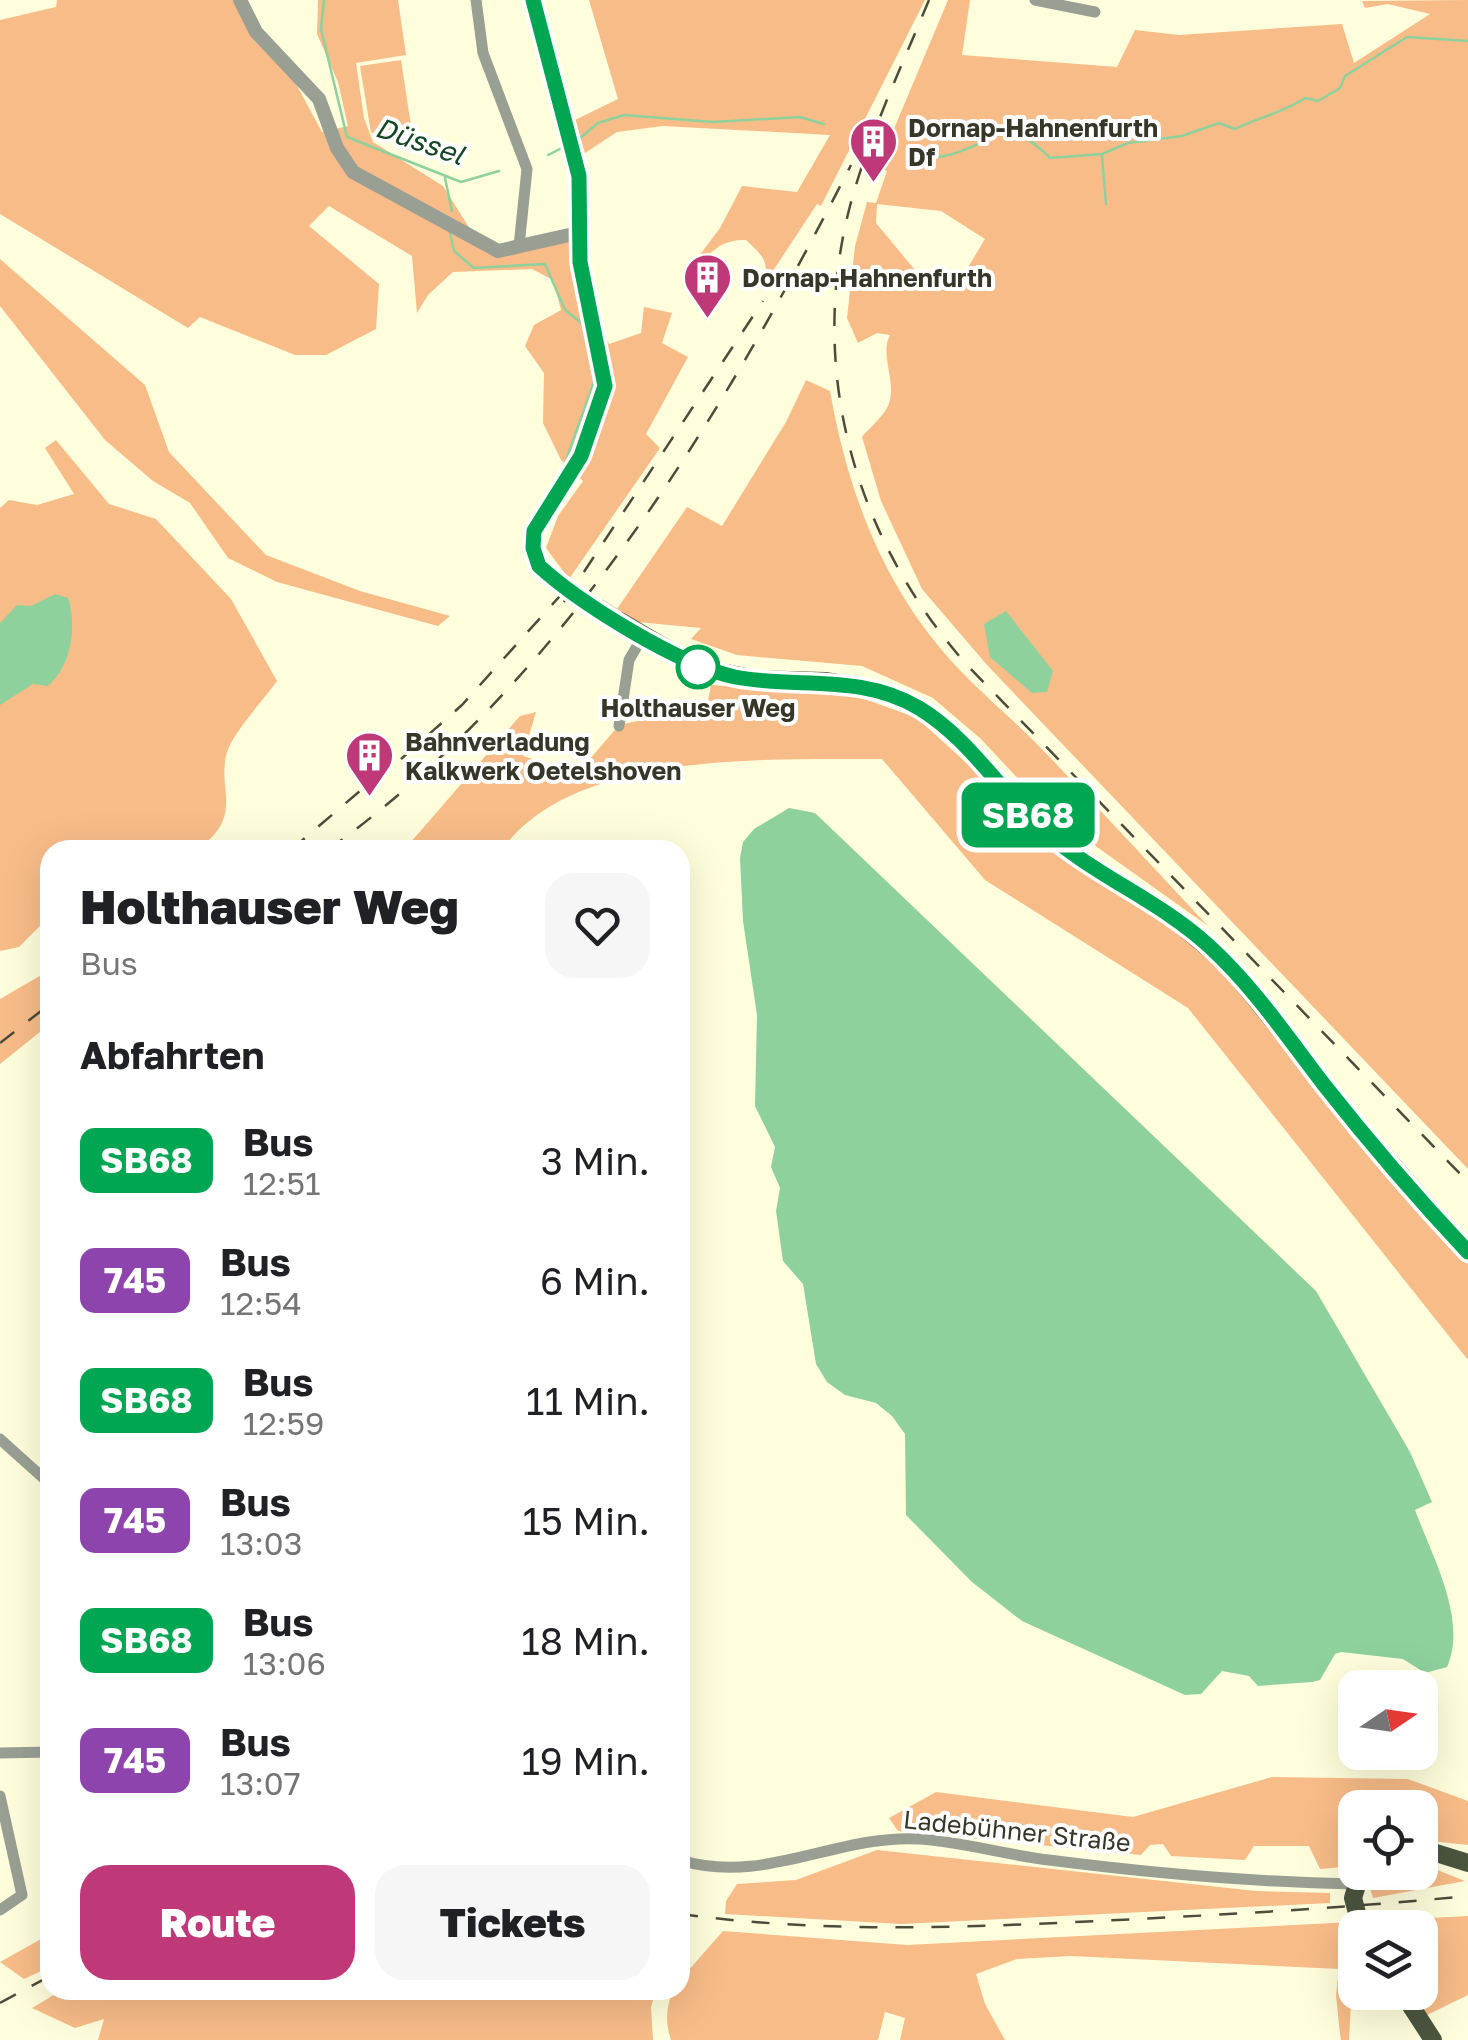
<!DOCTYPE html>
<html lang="de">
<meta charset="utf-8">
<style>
:root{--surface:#fff;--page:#f6f6f6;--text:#202124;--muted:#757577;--accent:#bf3979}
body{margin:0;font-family:"Golos Text",sans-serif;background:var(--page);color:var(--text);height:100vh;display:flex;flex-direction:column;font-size:38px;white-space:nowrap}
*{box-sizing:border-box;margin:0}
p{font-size:32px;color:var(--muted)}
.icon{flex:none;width:55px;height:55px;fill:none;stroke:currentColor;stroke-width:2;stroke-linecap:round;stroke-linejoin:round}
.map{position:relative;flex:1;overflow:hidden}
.details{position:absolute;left:40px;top:840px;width:650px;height:1160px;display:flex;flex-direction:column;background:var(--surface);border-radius:30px;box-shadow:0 10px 40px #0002}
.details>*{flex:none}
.badge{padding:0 20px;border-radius:15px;font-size:35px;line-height:65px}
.needle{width:65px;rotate:77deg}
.controls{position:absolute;left:1338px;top:1670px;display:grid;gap:20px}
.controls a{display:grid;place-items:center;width:100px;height:100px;border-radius:20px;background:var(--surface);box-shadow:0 10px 40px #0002;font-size:50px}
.map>.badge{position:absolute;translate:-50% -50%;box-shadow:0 0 0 5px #fff}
h2{padding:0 40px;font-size:38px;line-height:90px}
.round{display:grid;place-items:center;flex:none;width:105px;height:105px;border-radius:30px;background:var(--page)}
.head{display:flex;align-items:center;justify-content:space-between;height:170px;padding:0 40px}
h1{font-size:48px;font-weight:800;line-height:75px}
.button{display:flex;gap:20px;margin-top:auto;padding:20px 40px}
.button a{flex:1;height:115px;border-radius:30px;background:var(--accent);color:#fff;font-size:40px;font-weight:800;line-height:115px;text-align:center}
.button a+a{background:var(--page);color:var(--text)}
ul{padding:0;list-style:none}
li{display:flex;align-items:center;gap:30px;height:120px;padding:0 40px}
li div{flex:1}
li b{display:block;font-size:38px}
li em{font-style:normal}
li .badge{min-width:110px;font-weight:700;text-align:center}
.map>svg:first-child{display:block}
.green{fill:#f8bc88;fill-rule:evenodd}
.water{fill:#8ed19d}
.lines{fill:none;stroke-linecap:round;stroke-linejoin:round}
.stream{stroke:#8ed19d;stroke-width:2.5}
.primary-tunnel{stroke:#d6d6b8;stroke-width:18;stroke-dasharray:18 9;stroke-linecap:butt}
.minor{stroke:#99a093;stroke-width:11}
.tertiary{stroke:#99a093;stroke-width:14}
.primary{stroke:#4b553f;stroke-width:18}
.rail{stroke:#4c4c3c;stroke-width:2.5;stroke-dasharray:18 18;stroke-linecap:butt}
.line-casing{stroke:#fff;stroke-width:22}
.line{stroke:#00a651;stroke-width:15}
.stop-dot{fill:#fff;stroke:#00a651;stroke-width:5}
.labels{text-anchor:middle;stroke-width:8;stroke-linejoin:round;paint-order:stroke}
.poi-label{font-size:25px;font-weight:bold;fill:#363629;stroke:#fff;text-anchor:start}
.stop-label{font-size:25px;font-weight:bold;fill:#363629;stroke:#fff}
.street-label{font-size:25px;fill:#363629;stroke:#fff}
.water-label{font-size:28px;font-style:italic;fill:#164725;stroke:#fff}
</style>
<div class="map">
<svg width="1468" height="2040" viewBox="0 0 1468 2040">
<rect width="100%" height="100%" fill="#fefedc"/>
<g class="green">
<polygon points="57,0 239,0 295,82 322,132 348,126 338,82 317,34 318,0 398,0 406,55 356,63 364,118 373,142 443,186 472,232 507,250 575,237 584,297 609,344 641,333 644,307 672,313 662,343 688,357 646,434 660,448 569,579 546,548 558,516 583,481 561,460 543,423 544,373 525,346 534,325 561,310 553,280 532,269 453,272 428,295 417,313 412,256 329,206 309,226 379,284 376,329 326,355 295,355 200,317 188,328 0,214 0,20 56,7"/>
<path d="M 589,0 L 925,0 L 821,206 L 817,204 L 761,289 C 771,264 765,257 746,240 C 718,239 708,255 692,276 L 687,272 L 720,228 L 742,186 L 797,192 L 830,135 L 663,126 L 617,132 L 585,153 L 575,120 L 618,99 Z"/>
<path d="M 948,0 L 970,0 L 962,55 L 1117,67 L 1135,30 L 1179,35 L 1342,24 L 1354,63 L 1430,14 L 1388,4 L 1365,8 L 1362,1 L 1468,0 L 1468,1169 L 987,665 L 922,589 L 881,501 L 862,437 C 869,428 883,417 888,406 C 898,383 879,355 890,335 L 877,333 L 858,343 L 847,318 L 855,246 L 867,202 L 876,203 L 887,171 L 878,167 ZM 877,204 L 941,211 L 985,239 L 958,284 L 924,281 L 876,223 Z"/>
<polygon points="401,60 411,126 371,133 360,66"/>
<polygon points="0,259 145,385 169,452 266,555 360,591 450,616 438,626 277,582 228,558 190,503 153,481 105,440 0,306"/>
<path d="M 806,380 L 830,391 C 848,493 883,586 954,664 C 980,692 1009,716 1036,743 C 1094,803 1151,865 1208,926 L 1052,815 L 981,739 L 933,698 L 862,666 L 737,655 L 691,639 L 701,628 L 637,622 L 617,609 L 687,507 L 722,526 L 786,422 Z"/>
<path d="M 56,440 L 109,504 L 156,519 L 231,599 L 277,681 C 265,698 233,733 227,752 C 216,790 246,816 196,850 L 50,850 L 50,916 L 19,947 L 0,951 L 0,508 L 9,500 L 37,505 L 74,494 L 45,448 Z"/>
<path d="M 711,685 L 851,694 L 917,718 L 972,768 L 1030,836 L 1165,923 L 1206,955 L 1245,998 L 1344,1126 L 1468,1264 L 1468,1360 L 1188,1008 L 985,880 L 882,759 C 772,760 573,749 502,850 L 404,850 L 520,716 L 536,712 L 523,756 L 578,773 L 619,725 L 707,706 Z"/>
<polygon points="50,970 46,994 50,1024 0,1064 0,999"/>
<polygon points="1272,1777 1408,1779 1468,1801 1468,1845 1420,1840 1420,1808 1355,1808 1355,1866 1320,1869 1309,1846 1254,1846 1245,1860 1171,1856 1163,1844 1150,1845 1141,1855 898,1831 889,1818 936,1792 1133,1817"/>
<polygon points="877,1850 1256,1891 1330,1893 1330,1903 901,1924 725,1914 726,1901 737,1884 796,1880"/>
<polygon points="1420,1863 1465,1881 1373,1898 1369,1885 1377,1873 1420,1872"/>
<path d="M 1468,1916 L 1468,1995 L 1427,2015 L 1403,1993 L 1420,1992 L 1420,1928 L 1355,1928 L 1349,2040 L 1341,2040 L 1340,2034 L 1336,1995 L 1339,1969 L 1071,1956 L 1017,1959 L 976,1974 L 985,2004 L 1005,2040 L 900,2040 L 905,2018 L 885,2012 L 878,2040 L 671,2040 C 665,2022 666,2008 673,1990 L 680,1990 L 680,1980 L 723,1931 L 907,1945 Z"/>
<polygon points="50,1934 50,1967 24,1979 0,1962"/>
<polygon points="62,1990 656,1990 651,2007 653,2040 98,2040 104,2019 75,2028 32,2008"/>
</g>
<g class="water">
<path d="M 55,594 L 68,598 C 77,626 72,665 48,686 L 33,684 L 0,705 L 0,623 L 17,605 L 31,606 Z"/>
<polygon points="1006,611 1053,671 1047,692 1032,693 990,657 984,624"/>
<path d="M 789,808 L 815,813 L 1316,1291 L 1410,1452 L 1432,1502 L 1415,1510 C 1432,1556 1468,1620 1447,1667 L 1425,1673 L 1403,1659 L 1341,1652 L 1335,1654 L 1320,1680 L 1312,1682 L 1258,1686 L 1249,1676 L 1222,1671 L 1201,1694 L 1185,1695 L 1022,1621 L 972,1582 L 906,1515 L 905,1434 L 892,1416 L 876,1403 L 845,1395 L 827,1382 L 816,1364 L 803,1284 L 783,1261 L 776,1211 L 780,1188 L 771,1167 L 775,1147 L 755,1106 L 757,1015 L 743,921 L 740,858 L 743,842 L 754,829 Z"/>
</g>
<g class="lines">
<g class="stream">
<polyline points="324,0 321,29 347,137 461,182 499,171"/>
<polyline points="580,138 598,123 624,115 713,122 800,117 824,124"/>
<path d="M 912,153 C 922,155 934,158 944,156 C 994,146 1003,110 1050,158 L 1102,154 L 1128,143 L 1182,136 L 1219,123 L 1235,129 C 1259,117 1283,113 1305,98 L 1318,101 L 1340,88 L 1345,76 L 1407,37 L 1468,41"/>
<polyline points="548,155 564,147"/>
<polyline points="1102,156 1106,204"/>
<polyline points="445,178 452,211"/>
<polyline points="450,233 454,251 474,268 545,264 565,310 583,324 595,379 564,466"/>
</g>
<polyline class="primary-tunnel" points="552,578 620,621"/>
<g class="minor">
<polyline points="476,0 483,53 527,169 519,246"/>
<polyline points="1035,0 1095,12"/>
<polyline points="619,726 629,660 643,636"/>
<polyline points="0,1439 50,1484"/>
<polyline points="0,1753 50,1752"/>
<polyline points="0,1796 22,1895 0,1910"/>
<path d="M 680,1860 C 764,1886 836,1834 920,1839 C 963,1842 1006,1855 1049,1860 C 1150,1873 1253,1882 1354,1884"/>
</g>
<polyline class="tertiary" points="240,0 256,32 319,99 337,148 353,172 498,251 578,233"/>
<g class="primary">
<polyline points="533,0 579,176 581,262 605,386 581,456 534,531 533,549 539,566 552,578"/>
<polyline points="620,621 698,667 755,679 825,681 873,689 918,708 945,726 1056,841 1162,909 1228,965 1350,1116 1468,1252"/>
<polyline points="1420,1848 1468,1863"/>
<polyline points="1361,1872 1353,1898 1361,1928"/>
<polyline points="1402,1992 1433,2040"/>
</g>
<g class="rail">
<path d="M 929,0 C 901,68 869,135 850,206 C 807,371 855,539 967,665 L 1468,1182"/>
<polyline points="564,602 763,301"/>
<polyline points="401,759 462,705 568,587"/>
<polyline points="291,850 368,784"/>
<path d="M 328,850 C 562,682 722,418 851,165"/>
<polyline points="0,1043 50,1004"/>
<path d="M 680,1914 C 820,1933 956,1928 1097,1921 C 1221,1915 1344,1908 1468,1896"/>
<polyline points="0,2003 50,1976"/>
</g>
</g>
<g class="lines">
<defs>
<path id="line" d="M 533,0 L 579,176 L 580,262 L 605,386 L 581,456 L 534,531 L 533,548 L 539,566 C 581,604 679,665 735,677 C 798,689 860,673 919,708 C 970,739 999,790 1042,829 C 1093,875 1159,900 1209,946 C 1254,987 1288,1038 1325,1086 C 1370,1143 1418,1199 1468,1252"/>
</defs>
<use href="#line" class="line-casing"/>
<use href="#line" class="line"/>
</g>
<defs>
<symbol id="building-pin" viewBox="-11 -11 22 30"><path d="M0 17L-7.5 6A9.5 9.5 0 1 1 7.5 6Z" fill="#bf3979" stroke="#fff"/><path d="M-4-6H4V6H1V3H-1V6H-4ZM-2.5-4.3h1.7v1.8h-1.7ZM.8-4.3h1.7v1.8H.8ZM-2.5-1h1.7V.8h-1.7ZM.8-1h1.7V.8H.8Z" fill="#fff"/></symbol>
</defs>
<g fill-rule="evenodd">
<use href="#building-pin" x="846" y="114" width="55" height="75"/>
<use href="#building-pin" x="680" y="250" width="55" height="75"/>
<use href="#building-pin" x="342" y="728" width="55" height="75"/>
</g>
<circle class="stop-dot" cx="698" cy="667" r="20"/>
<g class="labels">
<g class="poi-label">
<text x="908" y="137">Dornap-Hahnenfurth<tspan x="908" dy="29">Df</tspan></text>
<text x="742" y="287">Dornap-Hahnenfurth</text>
<text x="405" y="751">Bahnverladung<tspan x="405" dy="29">Kalkwerk Oetelshoven</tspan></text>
</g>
<g class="stop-label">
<text x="698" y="717">Holthauser Weg</text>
</g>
<g class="street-label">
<text transform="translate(1017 1831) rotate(6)" y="9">Ladebühner Straße</text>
</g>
<g class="water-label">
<text transform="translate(420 141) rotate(19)" y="10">Düssel</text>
</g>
</g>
</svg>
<div class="controls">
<a><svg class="needle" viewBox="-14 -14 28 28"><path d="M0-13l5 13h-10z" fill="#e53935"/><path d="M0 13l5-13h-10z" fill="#757577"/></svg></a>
<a><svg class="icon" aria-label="locate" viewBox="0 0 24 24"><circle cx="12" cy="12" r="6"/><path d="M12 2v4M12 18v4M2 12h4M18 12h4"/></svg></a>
<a><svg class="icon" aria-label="layers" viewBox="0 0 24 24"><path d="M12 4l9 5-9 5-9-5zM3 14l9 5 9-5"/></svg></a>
</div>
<b class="badge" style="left:1028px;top:815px;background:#00a651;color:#fff">SB68</b>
<section class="details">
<div class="head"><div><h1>Holthauser Weg</h1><p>Bus</p></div><a class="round"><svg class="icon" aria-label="heart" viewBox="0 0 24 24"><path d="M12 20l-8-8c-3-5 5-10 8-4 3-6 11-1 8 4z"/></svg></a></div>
<h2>Abfahrten</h2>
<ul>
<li><span class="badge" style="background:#00a651;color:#fff">SB68</span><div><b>Bus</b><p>12:51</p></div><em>3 Min.</em></li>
<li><span class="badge" style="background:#8e44ad;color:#fff">745</span><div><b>Bus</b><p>12:54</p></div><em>6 Min.</em></li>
<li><span class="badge" style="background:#00a651;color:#fff">SB68</span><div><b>Bus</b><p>12:59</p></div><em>11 Min.</em></li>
<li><span class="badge" style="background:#8e44ad;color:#fff">745</span><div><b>Bus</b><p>13:03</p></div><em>15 Min.</em></li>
<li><span class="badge" style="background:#00a651;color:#fff">SB68</span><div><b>Bus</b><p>13:06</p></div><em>18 Min.</em></li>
<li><span class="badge" style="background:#8e44ad;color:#fff">745</span><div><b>Bus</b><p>13:07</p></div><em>19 Min.</em></li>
</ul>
<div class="button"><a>Route</a><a>Tickets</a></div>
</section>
</div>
